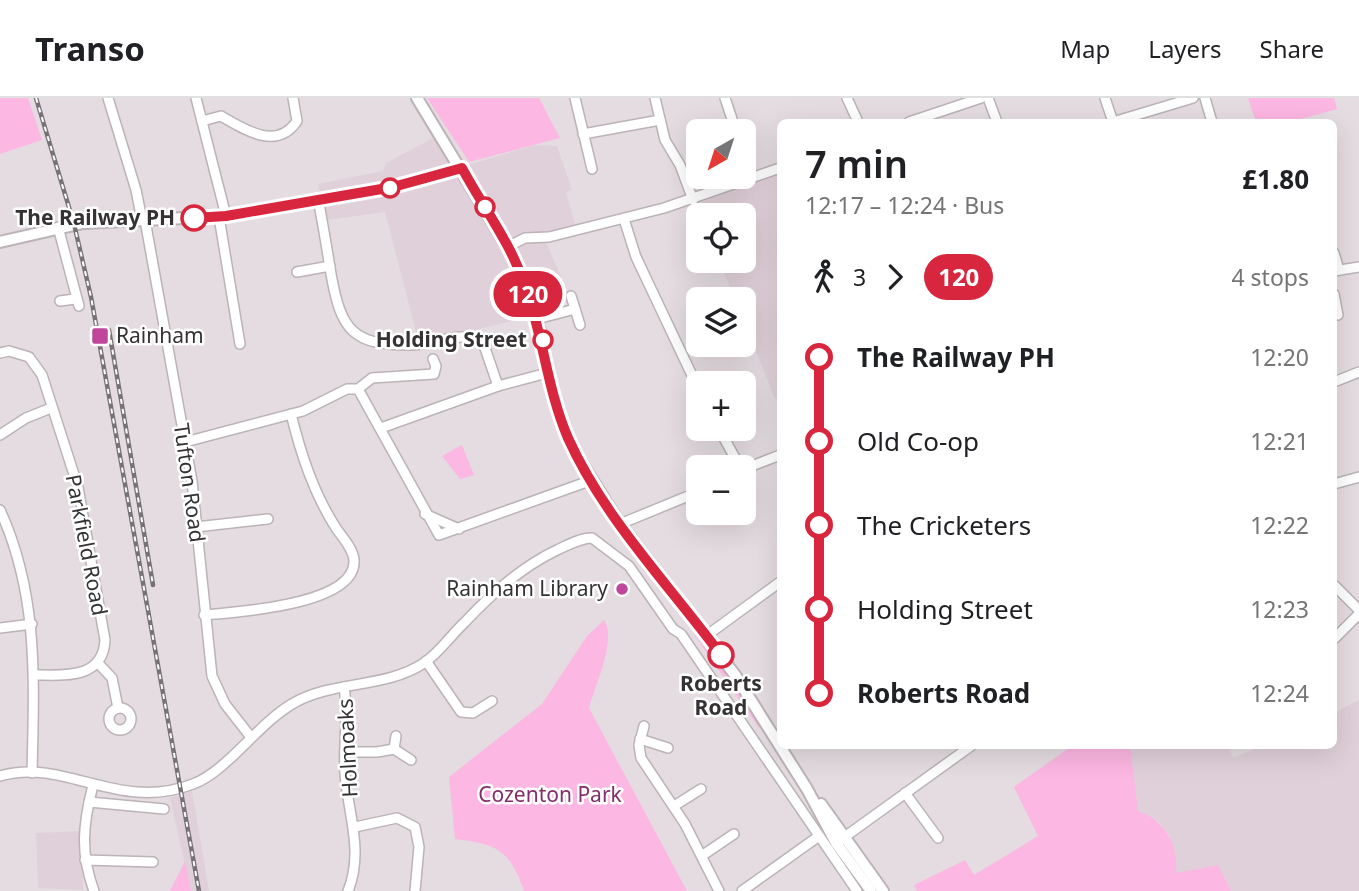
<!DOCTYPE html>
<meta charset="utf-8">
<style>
:root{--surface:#fff;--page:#f6f6f6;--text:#202124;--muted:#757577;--line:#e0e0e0}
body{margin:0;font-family:"Noto Sans",sans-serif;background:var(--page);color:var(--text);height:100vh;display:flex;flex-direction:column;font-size:26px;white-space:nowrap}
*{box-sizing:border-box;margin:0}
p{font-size:23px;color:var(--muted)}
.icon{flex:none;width:38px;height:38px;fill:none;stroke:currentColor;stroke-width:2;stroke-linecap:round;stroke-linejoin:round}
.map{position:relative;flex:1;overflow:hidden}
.side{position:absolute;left:777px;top:21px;width:560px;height:630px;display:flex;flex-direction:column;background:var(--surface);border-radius:10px;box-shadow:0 7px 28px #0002}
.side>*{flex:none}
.badge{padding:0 14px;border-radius:23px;font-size:24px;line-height:46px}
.needle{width:46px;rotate:219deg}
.fabs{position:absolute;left:686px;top:21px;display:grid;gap:14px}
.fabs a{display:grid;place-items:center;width:70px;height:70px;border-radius:10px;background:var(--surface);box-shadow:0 7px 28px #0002;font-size:35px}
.map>.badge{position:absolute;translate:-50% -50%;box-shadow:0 0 0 4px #fff}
.legs{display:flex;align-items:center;gap:10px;height:77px;padding:0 28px;font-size:23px}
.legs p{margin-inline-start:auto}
.headline{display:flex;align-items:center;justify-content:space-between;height:119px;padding:0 28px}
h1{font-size:38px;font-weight:600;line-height:52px}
ul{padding:0 28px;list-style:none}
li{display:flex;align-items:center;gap:24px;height:84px;font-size:26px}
li i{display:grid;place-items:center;width:10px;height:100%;margin:0 9px;background:currentColor}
li i::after{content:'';width:18px;height:18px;margin:-9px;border:5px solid;border-radius:50%;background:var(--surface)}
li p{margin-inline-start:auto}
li:first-child i{background:linear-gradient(#0000 50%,currentColor 0)}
li:last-child i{background:linear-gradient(currentColor 50%,#0000 0)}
header{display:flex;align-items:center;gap:42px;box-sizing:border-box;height:98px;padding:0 35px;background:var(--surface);border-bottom:2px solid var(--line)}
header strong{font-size:33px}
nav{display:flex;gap:38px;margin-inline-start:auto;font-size:24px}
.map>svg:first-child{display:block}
.built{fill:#e0d0d9}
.green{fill:#fcb7e2}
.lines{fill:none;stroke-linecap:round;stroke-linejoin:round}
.minor-casing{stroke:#bbb3b7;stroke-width:12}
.major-casing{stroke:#bbb3b7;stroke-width:14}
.minor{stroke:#fff;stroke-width:9}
.major{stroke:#fff;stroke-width:10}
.rail-casing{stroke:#767275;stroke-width:4.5}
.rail{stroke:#fff;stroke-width:2;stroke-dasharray:5;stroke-linecap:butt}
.line-1-casing{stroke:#fff;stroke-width:16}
.line-1{stroke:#d7263d;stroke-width:10}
.stop-1-dot{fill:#fff;stroke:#d7263d;stroke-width:3.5}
.poi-dot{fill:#bf469a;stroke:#fff;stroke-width:2.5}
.labels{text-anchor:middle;stroke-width:5;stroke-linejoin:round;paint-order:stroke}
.stop-label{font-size:21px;font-weight:bold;fill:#353234;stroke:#fff;text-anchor:end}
.poi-label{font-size:21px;fill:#353234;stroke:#fff;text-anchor:start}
.street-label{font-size:21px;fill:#353234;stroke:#fff}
.park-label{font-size:21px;fill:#852e6a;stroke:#fff}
</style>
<header>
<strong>Transo</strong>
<nav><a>Map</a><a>Layers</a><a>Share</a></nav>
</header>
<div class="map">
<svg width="1359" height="793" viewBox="0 0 1359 793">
<rect width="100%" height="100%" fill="#e4dce1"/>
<g class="built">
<polygon points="437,38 458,70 535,47 557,48 572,92 566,94 576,130 546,144 562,181 529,188 533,218 419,245 385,114 327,122 318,86 383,73 386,65"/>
<polygon points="780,76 780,300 775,301 744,223 744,201 735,201 719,163 744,163 744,117 705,117 701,104"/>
<polygon points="1359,602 1359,793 1167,793 1170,738 1159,724 1144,716 1014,689 1072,648 1228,648 1233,660 1262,648 1334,648 1334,615"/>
<polygon points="192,693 209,793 191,793 170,700"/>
<polygon points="80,733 83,792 38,790 36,735"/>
</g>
<g class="green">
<polygon points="0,0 28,0 42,42 0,56"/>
<polygon points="427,0 539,0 560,40 469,64"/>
<polygon points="1248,0 1334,0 1337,11 1290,24 1256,24"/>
<polygon points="462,347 474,377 460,381 442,358"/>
<path d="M 604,522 C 617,541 595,588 589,610 L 687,793 L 524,793 C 510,752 497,746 455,741 L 449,679 L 542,606 L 587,538 Z"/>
<polygon points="693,535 711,550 762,628 759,630"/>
<path d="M 1072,648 L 1130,648 L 1138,713 C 1166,723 1178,746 1176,775 L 1218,767 L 1231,793 L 917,793 L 914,787 L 965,762 L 974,777 L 1038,738 L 1014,689 Z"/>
<polygon points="185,763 191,793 170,793"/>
</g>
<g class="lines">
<defs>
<g id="minor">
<polyline points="108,0 136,92 142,122"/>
<polyline points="196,0 226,118"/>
<polyline points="575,0 592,71"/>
<polyline points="655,0 665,42 680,67 693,102"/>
<polyline points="725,0 736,33"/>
<polyline points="847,0 858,24"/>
<polyline points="988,0 997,24"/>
<polyline points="1105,0 1113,24"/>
<polyline points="1205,0 1212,24"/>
<path d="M 202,23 L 221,18 C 245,32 277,53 297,23 L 293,0"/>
<polyline points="909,24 981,0"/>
<polyline points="1113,24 1193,0"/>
<polyline points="583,36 660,22"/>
<polyline points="744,56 752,80"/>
<path d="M 318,101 C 323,126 327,151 331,176 C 341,232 352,248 413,247 C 433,246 457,236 477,239 L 485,250 L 498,288"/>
<polyline points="219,119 240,246"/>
<polyline points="624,121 636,159 698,290"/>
<polyline points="145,122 192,383 212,578 225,606 250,638"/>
<polyline points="58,129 79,208"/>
<polyline points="509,148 525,140 549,139 664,110 780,70"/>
<polyline points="1334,155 1339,172"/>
<polyline points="1334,173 1359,169"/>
<polyline points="297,174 330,168"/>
<polyline points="1334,196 1338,217"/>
<polyline points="571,198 580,227"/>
<polyline points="60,203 75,201"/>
<polyline points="537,221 575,211"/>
<path d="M 0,255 L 9,253 L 29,259 L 42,277 L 78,389 L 105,542 C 103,582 63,577 35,577"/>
<polyline points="1334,284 1359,274"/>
<polyline points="358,291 439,437 592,382"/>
<polyline points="381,330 498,288 547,275"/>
<polyline points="719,331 740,369"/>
<polyline points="0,337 26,320 51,310"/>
<polyline points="185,344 303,313 347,291 358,291 372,280 434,276 436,268 433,261"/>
<polyline points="744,371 780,357"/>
<polyline points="1334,386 1359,379"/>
<path d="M 0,412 C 39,497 34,583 32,675"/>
<polyline points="425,416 459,431"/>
<polyline points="620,426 698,394"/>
<polyline points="196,429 268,421"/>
<polyline points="1334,487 1359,512"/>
<path d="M 204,517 C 237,514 357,507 354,462 C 353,450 342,439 336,430 C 313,394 301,356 291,316"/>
<polyline points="0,530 32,526"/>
<polyline points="706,538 780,484"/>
<polyline points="1334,541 1359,516"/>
<polyline points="426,563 461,614 473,615 492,603"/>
<polyline points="97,564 112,580 118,610"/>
<path d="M 344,589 C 349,619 343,646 345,676 C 348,716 364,753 348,793"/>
<circle cx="120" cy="621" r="11"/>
<polyline points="644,628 639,647 641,660 685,726 719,793"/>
<polyline points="640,641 668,650"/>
<polyline points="394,651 396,638"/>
<polyline points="345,654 377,654 394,651 411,662"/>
<path d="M 0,678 C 65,659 118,715 193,686 C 226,674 258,626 292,606 C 332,582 385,591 424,565 C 440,554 451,537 465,524 C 492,495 521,469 557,452 C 568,447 580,440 592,440 L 629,468 L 673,531 L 681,536 L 857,793"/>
<path d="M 93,687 C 83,726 80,755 94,793"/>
<polyline points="905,695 938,740"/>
<polyline points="89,704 164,711"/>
<polyline points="674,708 701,691"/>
<polyline points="355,729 397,720 415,729 419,749 415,793"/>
<polyline points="839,743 971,648"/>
<polyline points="703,757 734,736"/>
<polyline points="85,762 153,764"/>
<polyline points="742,793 819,738"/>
</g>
<g id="major">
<polyline points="417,0 517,165 540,233 547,275 561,322 576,356 620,426 735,577 807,691 836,745 871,793"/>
<polyline points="0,144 83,125 226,118 393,89 462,70"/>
<polyline points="821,706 883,793"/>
</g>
</defs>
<use href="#minor" class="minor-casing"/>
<use href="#major" class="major-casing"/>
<use href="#minor" class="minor"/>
<use href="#major" class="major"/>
<defs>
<g id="rail">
<polyline points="36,0 74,126 91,199 199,793"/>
<polyline points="109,232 153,487"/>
</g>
</defs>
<use href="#rail" class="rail-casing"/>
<use href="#rail" class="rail"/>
</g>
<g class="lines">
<defs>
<path id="line-1" d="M 194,120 L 226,118 L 393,89 L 462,70 C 483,109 510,144 525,187 C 543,237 547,291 568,340 C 604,420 669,487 721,557"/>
</defs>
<use href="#line-1" class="line-1-casing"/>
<use href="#line-1" class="line-1"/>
</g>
<g class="stop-1-dot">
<circle cx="390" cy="90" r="9"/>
<circle cx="485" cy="109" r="9"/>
<circle cx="194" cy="120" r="12"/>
<circle cx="543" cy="242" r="9"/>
<circle cx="721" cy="557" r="12"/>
</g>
<g class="poi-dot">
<rect x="91" y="229" width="18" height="18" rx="3.5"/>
<circle cx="622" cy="491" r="7"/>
</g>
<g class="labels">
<g class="stop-label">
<text x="175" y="127">The Railway PH</text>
<text x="527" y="249">Holding Street</text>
<text x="721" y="593" text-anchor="middle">Roberts<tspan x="721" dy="24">Road</tspan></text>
</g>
<g class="poi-label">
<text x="116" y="245">Rainham</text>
<text x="608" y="498" text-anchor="end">Rainham Library</text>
</g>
<g class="street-label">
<text transform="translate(189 385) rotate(82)" y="7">Tufton Road</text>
<text transform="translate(86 447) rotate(79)" y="7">Parkfield Road</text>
<text transform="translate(348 650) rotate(-93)" y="7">Holmoaks</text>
</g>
<g class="park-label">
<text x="550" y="704">Cozenton Park</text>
</g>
</g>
</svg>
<div class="fabs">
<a><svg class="needle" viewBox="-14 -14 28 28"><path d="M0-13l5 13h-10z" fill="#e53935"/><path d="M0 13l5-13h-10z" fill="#757577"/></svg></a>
<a><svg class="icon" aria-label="locate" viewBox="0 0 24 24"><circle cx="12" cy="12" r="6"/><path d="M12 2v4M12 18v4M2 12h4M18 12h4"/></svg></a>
<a><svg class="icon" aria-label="layers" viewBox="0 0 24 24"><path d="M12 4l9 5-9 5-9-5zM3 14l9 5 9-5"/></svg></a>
<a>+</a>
<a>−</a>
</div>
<b class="badge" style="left:528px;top:196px;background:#d7263d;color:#fff">120</b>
<section class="side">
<div class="headline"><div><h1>7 min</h1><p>12:17 – 12:24 · Bus</p></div><b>£1.80</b></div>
<div class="legs"><svg class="icon" aria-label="walk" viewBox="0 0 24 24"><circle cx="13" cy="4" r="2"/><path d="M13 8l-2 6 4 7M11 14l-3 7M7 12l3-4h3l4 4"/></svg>3<svg class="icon" aria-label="forward" viewBox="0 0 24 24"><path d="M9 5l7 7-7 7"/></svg><b class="badge" style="background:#d7263d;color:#fff">120</b><p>4 stops</p></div>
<ul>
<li><i style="color:#d7263d"></i><b>The Railway PH</b><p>12:20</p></li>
<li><i style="color:#d7263d"></i><span>Old Co-op</span><p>12:21</p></li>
<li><i style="color:#d7263d"></i><span>The Cricketers</span><p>12:22</p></li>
<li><i style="color:#d7263d"></i><span>Holding Street</span><p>12:23</p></li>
<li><i style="color:#d7263d"></i><b>Roberts Road</b><p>12:24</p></li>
</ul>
</section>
</div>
